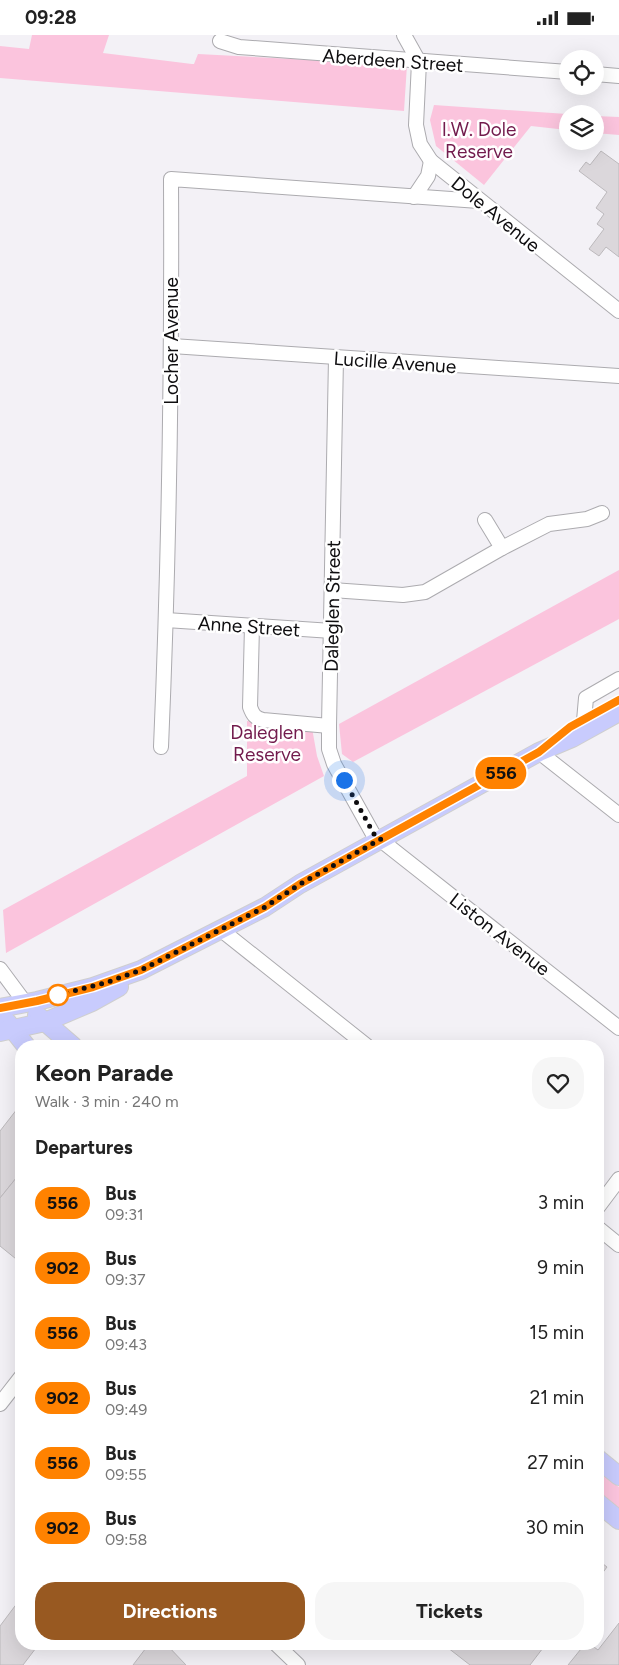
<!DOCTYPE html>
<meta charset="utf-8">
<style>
:root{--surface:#fff;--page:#f6f6f6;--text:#222;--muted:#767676;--accent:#985921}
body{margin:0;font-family:Figtree,sans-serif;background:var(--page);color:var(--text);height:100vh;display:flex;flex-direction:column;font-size:19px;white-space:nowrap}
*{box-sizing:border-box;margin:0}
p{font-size:16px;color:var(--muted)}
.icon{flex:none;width:28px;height:28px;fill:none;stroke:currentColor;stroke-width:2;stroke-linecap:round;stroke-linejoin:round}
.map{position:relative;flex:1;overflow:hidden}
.drawer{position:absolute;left:15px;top:1005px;width:589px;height:610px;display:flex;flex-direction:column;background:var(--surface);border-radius:20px;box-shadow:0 5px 20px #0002}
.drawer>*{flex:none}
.badge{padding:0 10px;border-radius:16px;font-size:18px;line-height:32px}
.buttons{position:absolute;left:559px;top:15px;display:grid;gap:10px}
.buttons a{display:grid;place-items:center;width:45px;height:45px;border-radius:50%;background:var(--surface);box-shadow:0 5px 20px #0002;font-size:25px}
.you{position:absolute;width:25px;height:25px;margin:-12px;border:4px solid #fff;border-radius:50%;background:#1a73e8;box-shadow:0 0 0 8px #1a73e833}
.map>.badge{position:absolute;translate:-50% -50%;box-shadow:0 0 0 2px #fff}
h2{padding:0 20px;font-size:19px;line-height:45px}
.round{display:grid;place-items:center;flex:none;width:52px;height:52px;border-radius:20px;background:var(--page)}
.overview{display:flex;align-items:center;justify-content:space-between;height:85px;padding:0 20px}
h1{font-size:24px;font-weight:700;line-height:38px}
.primary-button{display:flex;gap:10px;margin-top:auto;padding:10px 20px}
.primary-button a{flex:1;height:58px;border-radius:20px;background:var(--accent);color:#fff;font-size:20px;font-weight:700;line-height:58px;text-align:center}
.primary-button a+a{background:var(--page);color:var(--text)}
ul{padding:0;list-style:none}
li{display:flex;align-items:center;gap:15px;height:65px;padding:0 20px}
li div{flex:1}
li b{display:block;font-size:19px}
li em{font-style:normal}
li .badge{min-width:55px;font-weight:700;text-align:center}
.status{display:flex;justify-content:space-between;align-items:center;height:35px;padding:0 25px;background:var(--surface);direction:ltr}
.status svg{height:14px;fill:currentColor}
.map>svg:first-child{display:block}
.green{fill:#fbc4dd}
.building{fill:#dbd7db;stroke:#bcb9bc}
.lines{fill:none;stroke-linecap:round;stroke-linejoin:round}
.minor-casing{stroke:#acabaf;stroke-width:16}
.major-casing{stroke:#cfcfcf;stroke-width:20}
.minor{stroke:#fff;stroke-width:14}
.major{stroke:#c8cbfd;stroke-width:18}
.line-casing{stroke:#fff;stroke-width:11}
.line{stroke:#ff8200;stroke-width:8}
.walk{stroke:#0e0d0f;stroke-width:5;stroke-dasharray:0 9}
.stop-dot{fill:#fff;stroke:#ff8200;stroke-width:2.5}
.labels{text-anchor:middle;stroke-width:5;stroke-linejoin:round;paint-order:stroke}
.street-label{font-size:19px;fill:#0e0d0f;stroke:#fff}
.park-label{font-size:19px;fill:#721b4d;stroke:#fff}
</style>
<div class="status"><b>09:28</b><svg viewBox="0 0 49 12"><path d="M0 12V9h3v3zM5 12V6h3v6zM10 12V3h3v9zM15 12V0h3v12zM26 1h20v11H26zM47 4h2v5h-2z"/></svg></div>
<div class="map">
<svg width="619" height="1630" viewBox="0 0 619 1630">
<rect width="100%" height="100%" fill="#f3f1f6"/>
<g class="green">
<polygon points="32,0 109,0 103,18 192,29 194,29 198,19 407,30 404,76 0,43 0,11 29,14"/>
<polygon points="434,70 567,79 567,95 531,91 484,150 436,111 430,85"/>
<polygon points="595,81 619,82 619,100 595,98"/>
<polygon points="619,535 619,584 353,727 342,719 339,689"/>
<polygon points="247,686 312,693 317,721 324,741 6,918 3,875 247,741"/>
<polygon points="598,1435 619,1452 619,1474 598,1457"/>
</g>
<g class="building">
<polygon points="601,116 619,129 619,222 606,212 599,221 589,214 604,194 597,189 604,179 596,173 607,157 579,136 586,127 590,130"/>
<polygon points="21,1069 21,1137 0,1163 0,1096"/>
<polygon points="21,1137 21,1228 0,1211 0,1163"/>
<polygon points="598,1525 607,1532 598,1544"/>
<polygon points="18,1567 21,1570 21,1609 39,1609 23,1630 0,1630 0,1591"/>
<polygon points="619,1588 619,1630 568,1630 585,1609 590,1609 598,1615"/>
<polygon points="149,1609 166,1609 186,1630 133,1630"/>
<polygon points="443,1609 546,1609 530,1630 470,1630"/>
</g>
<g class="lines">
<defs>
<g id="minor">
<polyline points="404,0 419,27 416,90 420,109 431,126 619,276"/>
<polyline points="220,6 239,12 568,37"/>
<polyline points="595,39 619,41"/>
<polyline points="414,162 428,141 431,126"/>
<polyline points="172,311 619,341"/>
<polyline points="336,323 329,691 329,714 334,729 373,799 619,993"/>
<polyline points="485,485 502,513"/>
<polyline points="332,555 403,560 425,557 502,513 549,489 587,484 602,478"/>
<polyline points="166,585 332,596"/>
<path d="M 252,591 L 250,672 C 253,680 255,683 263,685 L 329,691"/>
<polyline points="583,697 586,663 619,644"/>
<path d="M 161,712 C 169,523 172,334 171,144 L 479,166"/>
<polyline points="539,717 619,780"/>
<polyline points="220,894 367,1011"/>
<polyline points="0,934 26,969"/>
<polyline points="598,1172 619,1144"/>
<polyline points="598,1193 619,1210"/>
<polyline points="0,1369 21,1342"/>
<polyline points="276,1609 298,1630"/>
</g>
<g id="major">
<polyline points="0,973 37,966 93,952 141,935 265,872 300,849 539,717 572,703 619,677"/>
<polyline points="37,980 73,1011"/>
<polyline points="7,987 26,1011"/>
<polyline points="0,997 45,987 92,967 119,952"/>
<polyline points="598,1424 619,1441"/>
<polyline points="598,1468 619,1485"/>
</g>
</defs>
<use href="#minor" class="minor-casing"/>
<use href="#major" class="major-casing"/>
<use href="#minor" class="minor"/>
<use href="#major" class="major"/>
</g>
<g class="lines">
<defs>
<polyline id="line" points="0,973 37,966 93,952 141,935 265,872 300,849 539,717 570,692 619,665"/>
</defs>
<use href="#line" class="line-casing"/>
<use href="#line" class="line"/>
<polyline class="walk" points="58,960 105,948 141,935 265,872 300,849 381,804 374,799 344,745"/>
</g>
<circle class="stop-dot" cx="58" cy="960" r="10"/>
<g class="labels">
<g class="street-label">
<text transform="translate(393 25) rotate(4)" y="7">Aberdeen Street</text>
<text transform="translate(496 179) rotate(39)" y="7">Dole Avenue</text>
<text transform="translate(171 306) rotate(-90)" y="7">Locher Avenue</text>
<text transform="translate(395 327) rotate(4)" y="7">Lucille Avenue</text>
<text transform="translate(332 571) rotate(-89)" y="7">Daleglen Street</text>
<text transform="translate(249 591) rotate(4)" y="7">Anne Street</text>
<text transform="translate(500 899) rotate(38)" y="7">Liston Avenue</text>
</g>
<g class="park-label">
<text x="479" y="101">I.W. Dole<tspan x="479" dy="22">Reserve</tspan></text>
<text x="267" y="704">Daleglen<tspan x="267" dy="22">Reserve</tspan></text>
</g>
</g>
</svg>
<div class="buttons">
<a><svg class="icon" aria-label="locate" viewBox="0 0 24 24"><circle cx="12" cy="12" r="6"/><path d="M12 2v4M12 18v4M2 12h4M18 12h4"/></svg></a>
<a><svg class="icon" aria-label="layers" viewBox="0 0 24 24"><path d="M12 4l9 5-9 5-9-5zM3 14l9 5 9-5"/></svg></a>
</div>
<div class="you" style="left:344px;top:745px"></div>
<b class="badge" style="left:501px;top:738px;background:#ff8200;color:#111">556</b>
<section class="drawer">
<div class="overview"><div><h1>Keon Parade</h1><p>Walk · 3 min · 240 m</p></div><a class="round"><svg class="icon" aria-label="heart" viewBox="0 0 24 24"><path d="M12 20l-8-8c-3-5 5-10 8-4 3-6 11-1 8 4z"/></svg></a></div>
<h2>Departures</h2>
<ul>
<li><span class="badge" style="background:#ff8200;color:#111">556</span><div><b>Bus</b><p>09:31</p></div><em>3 min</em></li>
<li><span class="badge" style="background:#ff8200;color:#111">902</span><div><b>Bus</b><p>09:37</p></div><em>9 min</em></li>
<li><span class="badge" style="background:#ff8200;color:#111">556</span><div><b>Bus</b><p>09:43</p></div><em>15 min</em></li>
<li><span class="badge" style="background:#ff8200;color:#111">902</span><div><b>Bus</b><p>09:49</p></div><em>21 min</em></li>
<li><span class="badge" style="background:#ff8200;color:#111">556</span><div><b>Bus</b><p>09:55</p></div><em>27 min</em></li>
<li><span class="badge" style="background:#ff8200;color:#111">902</span><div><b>Bus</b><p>09:58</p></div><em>30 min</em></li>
</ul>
<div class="primary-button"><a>Directions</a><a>Tickets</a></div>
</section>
</div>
